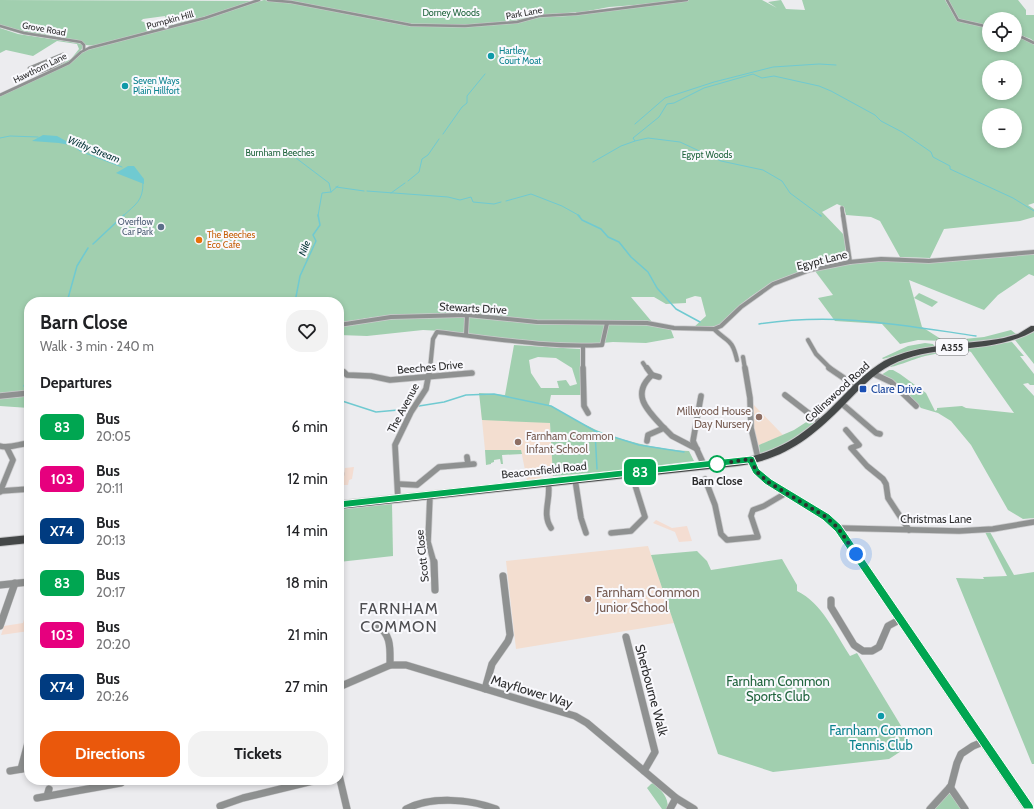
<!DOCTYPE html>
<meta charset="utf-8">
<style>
:root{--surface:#fff;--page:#f2f2f2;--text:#202124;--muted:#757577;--accent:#ea580c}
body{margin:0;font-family:Cabin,sans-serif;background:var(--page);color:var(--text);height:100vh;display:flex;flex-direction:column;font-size:15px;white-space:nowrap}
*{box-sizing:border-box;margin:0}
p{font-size:13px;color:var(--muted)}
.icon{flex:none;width:22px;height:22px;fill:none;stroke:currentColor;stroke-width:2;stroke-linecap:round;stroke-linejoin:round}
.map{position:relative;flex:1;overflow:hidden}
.panel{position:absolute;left:24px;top:297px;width:320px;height:488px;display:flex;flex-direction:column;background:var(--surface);border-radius:16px;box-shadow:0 2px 6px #0003}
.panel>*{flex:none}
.badge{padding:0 8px;border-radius:6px;font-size:14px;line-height:26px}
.buttons{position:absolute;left:982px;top:12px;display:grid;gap:8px}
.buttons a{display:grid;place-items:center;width:40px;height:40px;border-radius:50%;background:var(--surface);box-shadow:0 2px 6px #0003;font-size:20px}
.you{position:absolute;width:20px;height:20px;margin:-10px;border:3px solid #fff;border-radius:50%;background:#1a73e8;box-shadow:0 0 0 6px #1a73e833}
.map>.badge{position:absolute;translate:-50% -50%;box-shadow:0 0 0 2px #fff}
h2{padding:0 16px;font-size:15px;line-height:36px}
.round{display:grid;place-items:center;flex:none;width:42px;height:42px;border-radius:16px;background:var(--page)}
.head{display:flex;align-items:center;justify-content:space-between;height:68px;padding:0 16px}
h1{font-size:19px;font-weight:800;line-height:30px}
.action{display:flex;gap:8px;margin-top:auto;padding:8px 16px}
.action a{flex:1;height:46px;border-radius:16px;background:var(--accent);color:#fff;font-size:16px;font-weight:800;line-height:46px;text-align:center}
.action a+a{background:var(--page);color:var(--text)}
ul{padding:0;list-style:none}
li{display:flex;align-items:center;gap:12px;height:52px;padding:0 16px}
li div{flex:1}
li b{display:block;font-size:15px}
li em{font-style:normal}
li .badge{min-width:44px;font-weight:700;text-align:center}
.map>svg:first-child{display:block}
.industrial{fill:#f4ddd2}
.education{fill:#f3ded0}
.green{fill:#a1cfaf;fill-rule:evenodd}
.water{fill:#70cad1}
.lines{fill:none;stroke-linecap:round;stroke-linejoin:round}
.stream-far1{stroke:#70cad1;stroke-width:1}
.stream{stroke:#70cad1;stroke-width:1.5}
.minor-far4-casing{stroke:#cacacc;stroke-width:3.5}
.minor-far3-casing{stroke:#cacacc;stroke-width:4.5}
.minor-far2-casing{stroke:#cacacc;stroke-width:5.5}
.minor-far1-casing{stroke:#cacacc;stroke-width:7}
.minor-casing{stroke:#cacacc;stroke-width:8}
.primary-casing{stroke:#cacacc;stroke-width:2}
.minor-far4{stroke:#8f9191;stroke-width:2.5}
.minor-far3{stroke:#8f9191;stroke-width:3.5}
.minor-far2{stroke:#8f9191;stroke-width:4}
.minor-far1{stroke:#8f9191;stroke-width:5.5}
.minor{stroke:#8f9191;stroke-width:7}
.primary{fill:#454848;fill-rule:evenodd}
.line{fill:#00a651;stroke:#fff}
.walk{stroke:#2d2d2e;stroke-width:4;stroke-dasharray:0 7.2}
.culture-dot{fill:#0f9aa8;stroke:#f9f9fd;stroke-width:1.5}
.service-dot{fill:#5c6f8a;stroke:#f9f9fd;stroke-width:1.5}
.food-dot{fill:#e8710a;stroke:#f9f9fd;stroke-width:1.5}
.transit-dot{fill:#1a4fb4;stroke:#f9f9fd;stroke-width:1.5}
.education-dot{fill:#8d6e63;stroke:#f9f9fd;stroke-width:1.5}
.stop-dot{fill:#fff;stroke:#00a651;stroke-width:2}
.labels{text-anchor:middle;stroke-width:4;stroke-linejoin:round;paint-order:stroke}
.far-park-label{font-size:9px;fill:#20643d;stroke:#f9f9fd}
.far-street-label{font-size:9px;fill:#2d2d2e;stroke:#f9f9fd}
.far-culture-label{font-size:9px;fill:#0d838f;stroke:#f9f9fd;text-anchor:start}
.far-service-label{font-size:9px;fill:#4e5e75;stroke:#f9f9fd;text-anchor:end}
.far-food-label{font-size:9px;fill:#c56008;stroke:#f9f9fd;text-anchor:start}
.far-water-label{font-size:10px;font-style:italic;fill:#033134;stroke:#f9f9fd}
.shield{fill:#f9f9fd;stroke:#6a6a6c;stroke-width:1}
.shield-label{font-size:10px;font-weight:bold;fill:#2d2d2e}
.street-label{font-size:11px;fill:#2d2d2e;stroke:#f9f9fd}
.transit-label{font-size:11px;fill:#164399;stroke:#f9f9fd;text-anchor:start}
.education-label{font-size:11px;fill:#785e54;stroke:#f9f9fd;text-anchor:end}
.stop-label{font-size:11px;font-weight:bold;fill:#2d2d2e;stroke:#f9f9fd}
.near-education-label{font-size:13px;fill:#785e54;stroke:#f9f9fd;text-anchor:start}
.near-park-label{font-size:13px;fill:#20643d;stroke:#f9f9fd}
.near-street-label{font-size:13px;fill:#2d2d2e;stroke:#f9f9fd}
.near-culture-label{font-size:13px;fill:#0d838f;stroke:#f9f9fd}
.near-quarter-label{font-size:16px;letter-spacing:1px;fill:#4f4f52;stroke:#f9f9fd}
</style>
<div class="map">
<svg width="1034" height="809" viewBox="0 0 1034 809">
<rect width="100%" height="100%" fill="#ececef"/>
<g class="industrial">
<polygon points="354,467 352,479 349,480 348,485 342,485 345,468"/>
<polygon points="656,520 672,528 687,526 692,541 679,542 675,532 653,523"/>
<polygon points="27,609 29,609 29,631 1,635 4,626 23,623"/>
</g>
<g class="education">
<polygon points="752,403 783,435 757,446 753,431"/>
<polygon points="481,410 550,423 553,476 545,474 540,478 527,480 521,450 485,450"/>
<polygon points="648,546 674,623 516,649 506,561"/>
</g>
<g class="green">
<path d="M 0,0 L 254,1 L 246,5 L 264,0 L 297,4 L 405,24 L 428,25 L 405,24 L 308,5 L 270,0 L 678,0 L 662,3 L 609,7 L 583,12 L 538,15 L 509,23 L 538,17 L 568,16 L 689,0 L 762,0 L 777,8 L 768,2 L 781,0 L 786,9 L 805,10 L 802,0 L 945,0 L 957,20 L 989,28 L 989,45 L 1015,45 L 1015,35 L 1026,39 L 1034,45 L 1034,203 L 1028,205 L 1034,209 L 1034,217 L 1020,221 L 944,229 L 930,258 L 900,257 L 880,221 L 871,217 L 846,215 L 844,207 L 837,204 L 822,212 L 845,236 L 846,256 L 843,262 C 814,266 782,276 756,293 C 743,301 731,315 719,326 L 713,328 L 693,328 L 706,316 L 701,297 L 695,296 L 686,299 L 686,303 L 666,304 L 654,297 L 631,297 L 652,322 C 618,320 585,323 551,321 C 481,317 408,306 339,324 L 339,302 L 29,302 L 29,392 L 0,395 L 0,96 L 73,61 L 85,50 L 98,46 L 85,45 L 80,41 L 26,34 L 0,26 ZM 165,16 L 167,24 L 158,27 L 141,21 L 143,19 ZM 989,67 L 1015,67 L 1015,93 L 989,93 ZM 989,115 L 1015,115 L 1015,141 L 989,141 Z"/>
<polygon points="948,0 1018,0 1026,10 1026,15 1034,15 1034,42 1031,39 1015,33 1015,19 989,19 989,27 959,19"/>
<path d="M 0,28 L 18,34 L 78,43 L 83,45 C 81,58 59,70 47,71 L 71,59 L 79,49 L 77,44 L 57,41 L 33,56 L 6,50 L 0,53 Z"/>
<polygon points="1034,254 1034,276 1029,274 998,295 984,310 909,280 922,327 944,341 984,337 1011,330 1016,334 989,341 947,345 944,341 918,340 900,344 882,324 835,321 818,298 833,295 815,271 846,264 883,260 914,262"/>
<polygon points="919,293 938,302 932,307 914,298"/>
<polygon points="468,317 655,325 671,330 674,338 646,343 613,342 579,345 514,341 442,331 423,330 367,336 339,335 339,326 377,319"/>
<polygon points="1034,331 1034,364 1015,340"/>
<path d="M 1012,342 L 1024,356 L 1020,356 L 1034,374 L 1034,385 L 1030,385 L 1028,383 L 1023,384 L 1034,396 L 1034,518 L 1023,519 L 1008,510 L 971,445 L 951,421 L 938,413 L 921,408 L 894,381 L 881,375 L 889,370 L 893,370 L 900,374 L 926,393 L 935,411 L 937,410 L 937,408 L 962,406 L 966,408 L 1014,413 L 971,352 L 966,350 C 952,352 938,353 925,356 C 917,358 895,367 890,367 C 909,348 984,346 1012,342 Z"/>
<polygon points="925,343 933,344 935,347 912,351 883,359 882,358 908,346"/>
<path d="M 514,345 L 580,349 L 581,395 L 551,395 L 549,405 C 563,413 576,421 590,427 C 616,440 661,450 689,451 L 694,461 L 612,471 L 553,476 L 550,423 L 482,420 L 479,393 L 505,395 ZM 538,357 L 556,358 L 572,368 L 577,384 L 570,386 L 566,380 L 557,381 L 559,388 L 541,388 L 531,373 L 529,360 Z"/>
<polygon points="29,394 29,408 0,406 0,397"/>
<path d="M 811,419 L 815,421 L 814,425 C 803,432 773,457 760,453 L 759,445 L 794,430 Z"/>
<polygon points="485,450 521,450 522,454 502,455 503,464 501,464 500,459 494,460 494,462 491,463 491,464 486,465"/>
<polygon points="392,503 393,556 339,562 339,509"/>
<polygon points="985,532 990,532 1014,575 1034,572 1034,764 1032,764 956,578 984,579 983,577 1007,576"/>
<path d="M 697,551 L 707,561 L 711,570 L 782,559 L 797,585 L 797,591 C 822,603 835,633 850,656 L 857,653 L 912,744 L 889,759 L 773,772 L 718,754 L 651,555 Z"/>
<path d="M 653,783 C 662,791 668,796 668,809 L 662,809 L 647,788 L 651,784 Z"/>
<polygon points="948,794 951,794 961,809 935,809"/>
</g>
<g class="water">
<polygon points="43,135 57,136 75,146 59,143 32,141"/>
<polygon points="128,166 134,166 144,179 144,184 116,173"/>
</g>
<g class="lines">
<g class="stream-far1">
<polyline points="635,124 665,98 714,82 773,67 819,64 836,65"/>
<polyline points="443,134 462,107 467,103 467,96 485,74"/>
<polyline points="0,138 10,136 38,137"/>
<polyline points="635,141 648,138 680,142 721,161 763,170 782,181 790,193 821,216"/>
<polyline points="73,145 80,151 122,167"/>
<polyline points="292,155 329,183 331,192"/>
<polyline points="593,162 621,146 635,141 633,138 659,117 667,104 674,103 704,88 753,74 762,78 774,76 819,86 831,91 875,115 881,121 902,132 931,152 933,157 950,166 950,169 1013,198 1034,211"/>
<polyline points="408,181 419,172 422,159 428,155 439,139"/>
<polyline points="336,187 364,191"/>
<polyline points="367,191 448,197 460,200 471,197 473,202 494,204 501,202"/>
<polyline points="391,193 405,183"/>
<polyline points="506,201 531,194 562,206 580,216"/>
<path d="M 123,216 C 136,204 143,201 143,183"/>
<polyline points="318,216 322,193 331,192 338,186"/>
</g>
<g class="stream">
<polyline points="578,215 582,220 601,229 608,237 619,242 631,257 648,272 657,288 676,309 700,322"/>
<polyline points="820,215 821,216"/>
<polyline points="93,244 124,215"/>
<polyline points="67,302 77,266 88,248"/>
<polyline points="295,302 300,276 316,241 313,235 320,225 318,215"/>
<path d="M 759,324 C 836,312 901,325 976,336"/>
<polyline points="24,386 29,377"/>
<polyline points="339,400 376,412 409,409"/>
<polyline points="419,406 444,402 466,395 494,394 551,406 595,431 597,469"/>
<polyline points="595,431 639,445 684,452"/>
</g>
<defs>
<g id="minor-far4">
<polyline points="268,0 291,2 411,25 465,26 517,22 539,16 576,14 687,0"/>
<polyline points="947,0 958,20 989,27"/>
<polyline points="0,26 24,33 81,42 84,45 84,50"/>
<polyline points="1015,34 1034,43"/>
<polyline points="29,68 63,54"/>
<polyline points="22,79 51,68 64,61"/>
<polyline points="0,95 69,63 81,52 89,48 205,18 259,0"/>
</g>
<polyline id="minor-far3" points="842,208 843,216"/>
<g id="minor-far2">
<polyline points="843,215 850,262"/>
<polyline points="339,325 391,317 467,315 537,322 647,323 674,328 714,329 721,326 741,307 773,284 810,270 850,262 881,259 929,261 1034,252"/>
<path d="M 714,329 C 728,343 732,338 737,360"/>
<polyline points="466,335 467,315"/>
<polyline points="808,340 816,354 831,369"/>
<polyline points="583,347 583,369"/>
<polyline points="743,357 745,369"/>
<polyline points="643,363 647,369"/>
<path d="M 430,369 L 433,339 L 437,332 C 492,338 546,348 602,345 L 607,323"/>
</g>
<g id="minor-far1">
<polyline points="583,368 584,406 588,413"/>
<path d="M 647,368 L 652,375 C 630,395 648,411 664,428"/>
<polyline points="745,368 750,398 751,428 758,458"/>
<polyline points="829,368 857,387"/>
<polyline points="344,372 347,375 371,376 390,380 472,373"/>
<polyline points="872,373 891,382 916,406"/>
<polyline points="652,375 659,377"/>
<polyline points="785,395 820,422"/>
<polyline points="0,396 29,393"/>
<polyline points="701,396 693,441 704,465"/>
<polyline points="841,403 876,433 880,434"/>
<polyline points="846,430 859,445 851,448 867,466 883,479 886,484 888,498 909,530"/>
<polyline points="647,441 648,435 664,428 672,436 697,449"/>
<path d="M 0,446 C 9,449 19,444 29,443"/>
<polyline points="467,457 468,464"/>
<polyline points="751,459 756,471 768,482 826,517 838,528 862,563"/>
<polyline points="339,474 341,474"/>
<polyline points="575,479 581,518 586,533"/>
<polyline points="705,479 715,505 721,534 727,540 758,537 751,516 753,510 764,506 786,493"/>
<path d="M 548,482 C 552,498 541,513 551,528"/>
<polyline points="398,484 417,485 439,467 474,464"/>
<polyline points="1,491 29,489"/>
<polyline points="0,492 13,460 7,448"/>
<polyline points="430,495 428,542 434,563"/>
<polyline points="398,499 395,445 411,412 426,389 430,368"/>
<polyline points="838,528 959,531 993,529 1034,522"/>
<polyline points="611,533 631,531 645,517 631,472"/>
</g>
<g id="minor">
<polyline points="434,562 435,590"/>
<polyline points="861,562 1028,809"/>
<polyline points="0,585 29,582"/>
<polyline points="831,600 831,607 854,645 863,651 872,651 879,647 888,626 901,619"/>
<path d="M 376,625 C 392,634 390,649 390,665"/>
<polyline points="0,626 15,583"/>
<polyline points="626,637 655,752 644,771"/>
<polyline points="339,687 390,665 406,665 575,716 587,723 676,798 694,809"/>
<polyline points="485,689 492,664 508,641 510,635 503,576"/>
<polyline points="21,769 29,739"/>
<polyline points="10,771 28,768"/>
<polyline points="339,775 347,809"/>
<polyline points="950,787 965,809"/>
<polyline points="47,796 49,789"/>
<polyline points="37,798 121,783"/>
<polyline points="220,806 243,798 317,780"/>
<path d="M 406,809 C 431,796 470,799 496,809"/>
<polyline points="670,809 676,798"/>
<polyline points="930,809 951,786 957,763 961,754 973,746 983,742"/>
</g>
<g id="primary">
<path d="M 1031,326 L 1034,326 L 1034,331 C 989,356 935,342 891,365 C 873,374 859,390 845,404 C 813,437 784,460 737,466 L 339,509 L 339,501 L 737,459 C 782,453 810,430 840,399 C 854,385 867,371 884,361 C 919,343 966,345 1004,338 L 1018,334 Z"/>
<polygon points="29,535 29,543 0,546 0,538"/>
</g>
</defs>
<use href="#minor-far4" class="minor-far4-casing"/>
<use href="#minor-far3" class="minor-far3-casing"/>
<use href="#minor-far2" class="minor-far2-casing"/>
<use href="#minor-far1" class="minor-far1-casing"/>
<use href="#minor" class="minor-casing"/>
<use href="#primary" class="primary-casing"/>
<use href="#minor-far4" class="minor-far4"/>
<use href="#minor-far3" class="minor-far3"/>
<use href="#minor-far2" class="minor-far2"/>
<use href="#minor-far1" class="minor-far1"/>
<use href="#minor" class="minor"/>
<use href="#primary" class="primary"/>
</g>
<polygon class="line" points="751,456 754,457 759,469 771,479 829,514 841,525 1033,805 1034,809 1024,809 835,531 823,520 765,484 753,473 748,463 339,508 335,505 339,501"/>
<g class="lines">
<polyline class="walk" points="717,464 751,459 756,471 768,482 826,517 838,528 856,554"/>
</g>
<g class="culture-dot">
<circle cx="491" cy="56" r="4"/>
<circle cx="125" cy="86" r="4"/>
<circle cx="881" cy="716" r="4"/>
</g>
<circle class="service-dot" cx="161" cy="227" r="4"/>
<circle class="food-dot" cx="199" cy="240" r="4"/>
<rect class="transit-dot" x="859" y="385" width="8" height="8" rx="2"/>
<g class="education-dot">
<circle cx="759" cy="417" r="4"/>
<circle cx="518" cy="442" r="4"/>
<circle cx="588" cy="599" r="4"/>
</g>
<circle class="stop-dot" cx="717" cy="464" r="8"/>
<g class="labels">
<g class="far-park-label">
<text x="451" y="16">Dorney Woods</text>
<text x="280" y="156">Burnham Beeches</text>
<text x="707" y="158">Egypt Woods</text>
</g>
<g class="far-street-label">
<text transform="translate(524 13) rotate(-10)" y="3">Park Lane</text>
<text transform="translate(170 20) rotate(-15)" y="3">Pumpkin Hill</text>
<text transform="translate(44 29) rotate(10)" y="3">Grove Road</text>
<text transform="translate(40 68) rotate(-26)" y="3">Hawthorn Lane</text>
</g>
<g class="far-culture-label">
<text x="499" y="54">Hartley<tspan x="499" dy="10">Court Moat</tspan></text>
<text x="133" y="84">Seven Ways<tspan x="133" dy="10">Plain Hillfort</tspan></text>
</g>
<g class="far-service-label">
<text x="153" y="225">Overflow<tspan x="153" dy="10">Car Park</tspan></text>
</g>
<g class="far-food-label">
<text x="207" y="238">The Beeches<tspan x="207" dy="10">Eco Cafe</tspan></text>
</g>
<g class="far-water-label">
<text transform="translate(94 149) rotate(22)" y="4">Withy Stream</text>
<text transform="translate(304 248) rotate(-70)" y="4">Nile</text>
</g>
<rect class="shield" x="936" y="339" width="32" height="16" rx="3"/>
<g class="shield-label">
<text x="952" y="351">A355</text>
</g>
<g class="street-label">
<text transform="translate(822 260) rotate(-14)" y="4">Egypt Lane</text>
<text transform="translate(473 308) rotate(3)" y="4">Stewarts Drive</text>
<text transform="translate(430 367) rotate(-5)" y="4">Beeches Drive</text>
<text transform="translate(837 392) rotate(-43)" y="4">Collinswood Road</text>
<text transform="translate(403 408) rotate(-62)" y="4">The Avenue</text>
<text transform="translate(544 470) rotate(-6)" y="4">Beaconsfield Road</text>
<text x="936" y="523">Christmas Lane</text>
<text transform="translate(422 556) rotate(-96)" y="4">Scott Close</text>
</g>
<g class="transit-label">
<text x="871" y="393">Clare Drive</text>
</g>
<g class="education-label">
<text x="751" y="415">Millwood House<tspan x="751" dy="13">Day Nursery</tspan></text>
<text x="526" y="440" text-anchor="start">Farnham Common<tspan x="526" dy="13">Infant School</tspan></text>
</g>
<g class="stop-label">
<text x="717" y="485">Barn Close</text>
</g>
<g class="near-education-label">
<text x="596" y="597">Farnham Common<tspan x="596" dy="15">Junior School</tspan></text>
</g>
<g class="near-park-label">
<text x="778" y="686">Farnham Common<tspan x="778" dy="15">Sports Club</tspan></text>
</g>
<g class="near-street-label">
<text transform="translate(652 690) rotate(75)" y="5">Sherbourne Walk</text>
<text transform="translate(532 691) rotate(17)" y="5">Mayflower Way</text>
</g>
<g class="near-culture-label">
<text x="881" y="735">Farnham Common<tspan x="881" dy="15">Tennis Club</tspan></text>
</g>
<g class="near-quarter-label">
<text x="399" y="614">FARNHAM<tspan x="399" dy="18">COMMON</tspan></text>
</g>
</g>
</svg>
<div class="buttons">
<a><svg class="icon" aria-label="locate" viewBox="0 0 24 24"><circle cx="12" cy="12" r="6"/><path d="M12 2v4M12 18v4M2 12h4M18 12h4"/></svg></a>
<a>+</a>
<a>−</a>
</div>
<div class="you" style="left:856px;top:554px"></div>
<b class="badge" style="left:640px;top:472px;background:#00a651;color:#fff">83</b>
<section class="panel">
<div class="head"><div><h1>Barn Close</h1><p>Walk · 3 min · 240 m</p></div><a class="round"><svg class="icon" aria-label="heart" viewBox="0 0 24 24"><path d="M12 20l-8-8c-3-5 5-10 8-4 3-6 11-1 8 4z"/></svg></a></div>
<h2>Departures</h2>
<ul>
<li><span class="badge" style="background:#00a651;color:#fff">83</span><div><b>Bus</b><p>20:05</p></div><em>6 min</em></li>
<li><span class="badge" style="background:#e6007e;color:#fff">103</span><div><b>Bus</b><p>20:11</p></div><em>12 min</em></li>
<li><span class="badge" style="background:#003b80;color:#fff">X74</span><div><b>Bus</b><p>20:13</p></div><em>14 min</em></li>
<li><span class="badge" style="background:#00a651;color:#fff">83</span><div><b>Bus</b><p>20:17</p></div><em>18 min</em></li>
<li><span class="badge" style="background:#e6007e;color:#fff">103</span><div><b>Bus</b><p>20:20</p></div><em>21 min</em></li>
<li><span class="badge" style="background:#003b80;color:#fff">X74</span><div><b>Bus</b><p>20:26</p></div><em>27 min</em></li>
</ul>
<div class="action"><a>Directions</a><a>Tickets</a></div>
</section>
</div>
